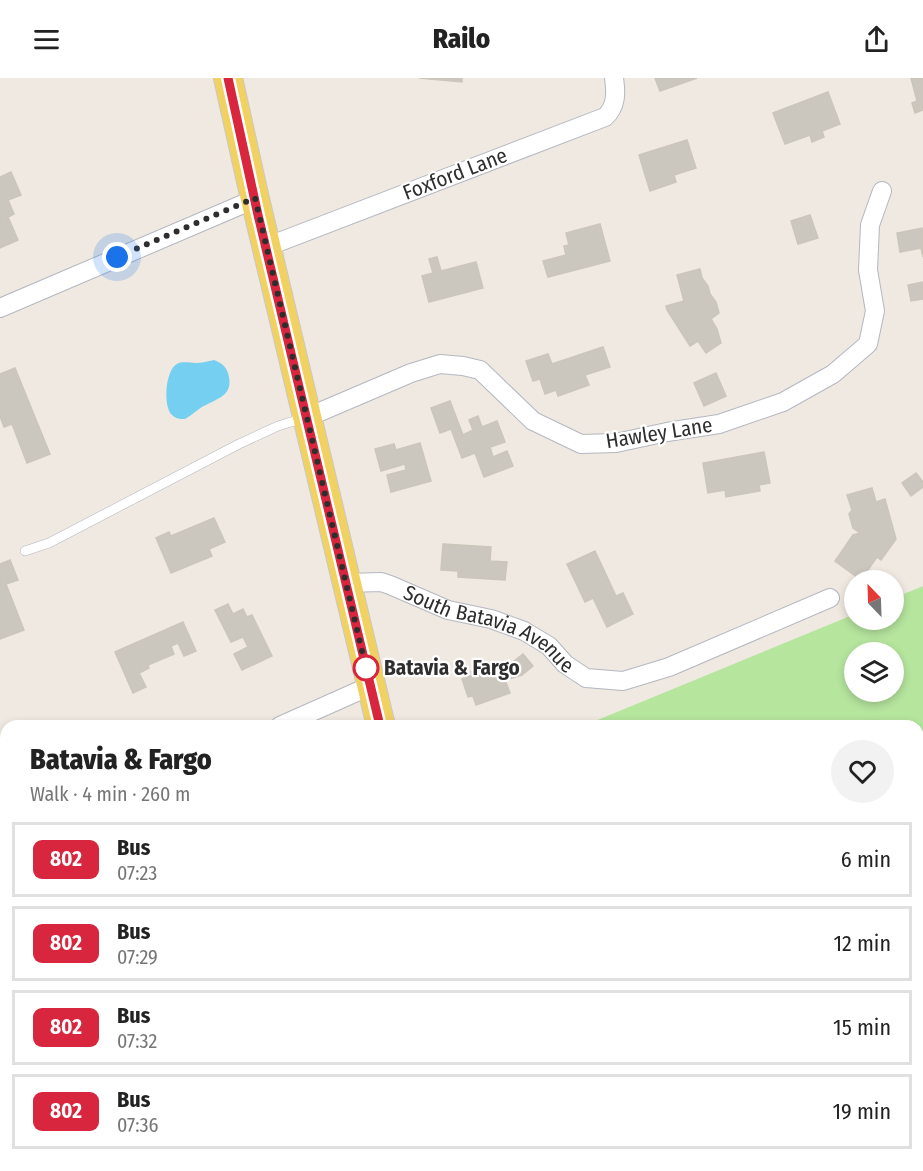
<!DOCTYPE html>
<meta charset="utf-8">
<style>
:root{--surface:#fff;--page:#f2f2f2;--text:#222;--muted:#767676;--line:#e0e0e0}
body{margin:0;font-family:"Fira Sans Condensed",sans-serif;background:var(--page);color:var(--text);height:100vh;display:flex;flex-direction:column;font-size:22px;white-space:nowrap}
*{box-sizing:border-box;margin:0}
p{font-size:20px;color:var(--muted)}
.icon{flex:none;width:33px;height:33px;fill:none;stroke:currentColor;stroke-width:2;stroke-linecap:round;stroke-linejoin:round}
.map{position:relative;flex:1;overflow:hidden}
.panel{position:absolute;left:0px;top:642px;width:924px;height:452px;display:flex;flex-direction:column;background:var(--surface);border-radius:18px 18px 0 0;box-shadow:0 3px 9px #0003}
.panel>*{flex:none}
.badge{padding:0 12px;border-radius:9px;font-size:21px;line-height:39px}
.needle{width:39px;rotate:337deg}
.tools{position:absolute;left:844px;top:492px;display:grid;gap:12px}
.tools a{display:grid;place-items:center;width:60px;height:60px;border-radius:50%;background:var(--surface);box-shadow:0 3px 9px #0003;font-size:30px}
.you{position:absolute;width:30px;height:30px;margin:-15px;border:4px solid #fff;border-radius:50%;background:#1a73e8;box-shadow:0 0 0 9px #1a73e833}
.map>.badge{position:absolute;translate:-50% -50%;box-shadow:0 0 0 3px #fff}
.round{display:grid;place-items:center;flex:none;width:63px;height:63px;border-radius:32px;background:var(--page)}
.summary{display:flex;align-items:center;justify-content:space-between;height:102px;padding:0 30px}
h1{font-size:28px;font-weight:800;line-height:45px}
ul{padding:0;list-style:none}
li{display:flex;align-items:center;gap:18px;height:75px;margin:0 12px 9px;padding:0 18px;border:3px solid var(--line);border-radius:0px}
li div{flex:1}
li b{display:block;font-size:22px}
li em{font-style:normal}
li .badge{min-width:66px;font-weight:700;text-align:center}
header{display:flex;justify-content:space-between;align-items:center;height:78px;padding:0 30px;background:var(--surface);font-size:27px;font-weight:800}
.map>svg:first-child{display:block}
.green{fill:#b6e59e;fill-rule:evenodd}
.water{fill:#75cff0}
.building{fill:#cbc7bf;stroke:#cbc5ba;stroke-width:1.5}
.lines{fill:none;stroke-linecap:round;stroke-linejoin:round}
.service-casing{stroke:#b4b7c1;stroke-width:10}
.minor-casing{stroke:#b4b7c1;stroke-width:20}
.primary-casing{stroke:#c9c9c9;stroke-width:30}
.path{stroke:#c9c9c9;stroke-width:3;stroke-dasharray:4.5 3;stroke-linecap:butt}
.service{stroke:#fff;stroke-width:9}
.minor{stroke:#fff;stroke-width:18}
.primary{stroke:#f2d163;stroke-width:28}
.line-casing{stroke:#fff;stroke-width:14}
.line{stroke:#d7263d;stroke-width:9}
.walk{stroke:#2e2e2e;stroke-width:6;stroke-dasharray:0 10.8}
.stop-dot{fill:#fff;stroke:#d7263d;stroke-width:3}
.labels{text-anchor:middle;stroke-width:4.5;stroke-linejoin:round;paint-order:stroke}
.street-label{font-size:21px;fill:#2e2e2e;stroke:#fff}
.stop-label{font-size:21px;font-weight:bold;fill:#2e2e2e;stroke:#fff;text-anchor:start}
</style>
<header><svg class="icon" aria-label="menu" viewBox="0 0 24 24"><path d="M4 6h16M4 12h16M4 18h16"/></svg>Railo<svg class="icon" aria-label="share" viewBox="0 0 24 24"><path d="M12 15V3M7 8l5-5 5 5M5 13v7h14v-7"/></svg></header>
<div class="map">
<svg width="923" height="1093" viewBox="0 0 923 1093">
<rect width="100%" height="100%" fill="#efe9e1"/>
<path class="green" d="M 923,508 L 923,1093 L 521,1093 L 519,1088 L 918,1088 L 918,648 L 583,648 L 855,536 L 855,542 L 894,542 L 894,520 ZM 855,574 L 894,574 L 894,614 L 855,614 Z"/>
<path class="water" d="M 214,282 C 221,285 225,287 228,295 C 234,316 221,319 206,327 C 198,330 193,337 185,341 C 180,341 176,341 172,337 C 163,329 165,292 177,286 C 182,283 190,285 196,285 C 202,285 208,283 214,282 Z"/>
<g class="building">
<polygon points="419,0 462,0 462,4"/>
<polygon points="655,0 697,0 660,13"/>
<polygon points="911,0 923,0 923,32 915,35 912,25 917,23"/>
<polygon points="828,14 840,46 822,53 824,59 812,64 810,57 785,66 773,35"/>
<polygon points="687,62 696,90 674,97 676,104 650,113 639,77"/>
<polygon points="11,94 21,117 8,122 14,136 8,139 18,162 0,170 0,99"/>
<polygon points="810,137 818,160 798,166 791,143"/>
<polygon points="600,146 610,183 548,199 543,183 566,177 564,168 569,167 566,155"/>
<polygon points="923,150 923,179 921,170 900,174 897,155"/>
<polygon points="437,179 441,193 476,184 483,210 429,224 422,198 433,195 429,181"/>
<polygon points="700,191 702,200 708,208 710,216 716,224 719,235 711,241 717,251 721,265 706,275 698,263 690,268 667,232 666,228 684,223 677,197"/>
<polygon points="923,204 923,221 911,223 908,207"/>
<polygon points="603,269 610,289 585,297 589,307 558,318 556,312 545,316 540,301 533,303 526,283 548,276 552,286"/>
<polygon points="15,290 50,376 27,385 12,346 4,349 0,338 0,296"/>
<polygon points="716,295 726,318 704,328 694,305"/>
<polygon points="450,323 463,357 473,352 469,342 478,338 482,349 497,343 505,364 490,369 493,379 507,373 513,388 484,399 475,375 462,380 451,351 440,355 431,330"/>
<polygon points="420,365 431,403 391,414 387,397 406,392 405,386 381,393 375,371 394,366 396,372"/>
<polygon points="764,374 770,405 759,407 760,413 726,419 725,412 708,415 703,385"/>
<polygon points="916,395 923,404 923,409 911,418 902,405"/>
<polygon points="872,410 876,424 885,421 896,461 881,482 877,479 861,502 835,483 853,457 860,455 853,450 849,436 852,432 847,417"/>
<polygon points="214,440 225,464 209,471 212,478 171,495 156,460 169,454 171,458"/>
<polygon points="443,466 491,469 490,483 507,484 505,502 458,499 458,493 441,492"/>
<polygon points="595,473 616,518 623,515 633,536 607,549 593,520 585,524 567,486"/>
<polygon points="10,482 18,502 6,506 24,552 0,561 0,486"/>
<polygon points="228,526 233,536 243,531 247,539 252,537 272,578 242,592 234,576 248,569 243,559 231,564 215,532"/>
<polygon points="183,544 196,573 184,578 178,565 171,568 174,576 148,587 149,590 139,595 146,609 133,615 115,574"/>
<polygon points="523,576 533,588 522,597 505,602 510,615 476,627 473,618 468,619 462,601 472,597 471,594 497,585 499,590 510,586"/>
<polygon points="6,877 6,901 1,903 0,880"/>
<polygon points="268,1088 313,1088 315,1093 264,1093 262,1090"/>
</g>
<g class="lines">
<defs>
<polyline id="service" points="25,473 49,465 239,366 278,348 304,340"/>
<g id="minor">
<path d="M 266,169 L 605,39 C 617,28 616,14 614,0"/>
<polyline points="0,230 255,121"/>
<polyline points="308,339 411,295 440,286 463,288 480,292 533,343 581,366 616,365 667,354 719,346 783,324 833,296 868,266 875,233 868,192 870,147 882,113"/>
<path id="s1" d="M 346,505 L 381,504 L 390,507 L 448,532 L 491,541 L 524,553 L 549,568 L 565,586 L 586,600 L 623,603 L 669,589 L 830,520"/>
<polyline points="280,648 370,608"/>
<polyline points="0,771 6,768"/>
<polyline points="117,1093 129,1088"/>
</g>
<g id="primary">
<polyline points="228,0 255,121 381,648"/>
<polyline points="505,1088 506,1093"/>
</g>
</defs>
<use href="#service" class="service-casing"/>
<use href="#minor" class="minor-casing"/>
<use href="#primary" class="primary-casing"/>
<g class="path">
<polyline points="918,926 923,925"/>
<polyline points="788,1093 794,1088"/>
</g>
<use href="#service" class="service"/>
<use href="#minor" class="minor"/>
<use href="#primary" class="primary"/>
</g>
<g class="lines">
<defs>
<polyline id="line" points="228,0 258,137 380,648"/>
</defs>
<use href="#line" class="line-casing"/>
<use href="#line" class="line"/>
<polyline class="walk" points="117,179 255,120 366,590"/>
</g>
<circle class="stop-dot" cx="366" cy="590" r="12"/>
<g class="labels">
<g class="street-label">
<text transform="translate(455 96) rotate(-21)" y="7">Foxford Lane</text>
<text transform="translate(659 355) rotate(-9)" y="7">Hawley Lane</text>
<text dy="7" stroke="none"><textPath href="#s1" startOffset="154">South Batavia Avenue</textPath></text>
</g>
<g class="stop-label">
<text x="384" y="597">Batavia &amp; Fargo</text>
</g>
</g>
</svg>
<div class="tools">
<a><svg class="needle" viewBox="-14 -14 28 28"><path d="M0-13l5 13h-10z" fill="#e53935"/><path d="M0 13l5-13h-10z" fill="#767676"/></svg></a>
<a><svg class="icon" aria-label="layers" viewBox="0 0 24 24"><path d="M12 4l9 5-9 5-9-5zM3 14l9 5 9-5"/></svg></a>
</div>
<div class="you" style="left:117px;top:179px"></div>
<section class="panel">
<div class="summary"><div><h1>Batavia &amp; Fargo</h1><p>Walk · 4 min · 260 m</p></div><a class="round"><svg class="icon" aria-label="heart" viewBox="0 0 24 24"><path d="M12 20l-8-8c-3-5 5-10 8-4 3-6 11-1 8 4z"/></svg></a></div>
<ul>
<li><span class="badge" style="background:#d7263d;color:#fff">802</span><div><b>Bus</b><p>07:23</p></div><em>6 min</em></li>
<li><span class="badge" style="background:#d7263d;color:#fff">802</span><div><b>Bus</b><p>07:29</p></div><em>12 min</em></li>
<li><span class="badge" style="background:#d7263d;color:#fff">802</span><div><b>Bus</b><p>07:32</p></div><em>15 min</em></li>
<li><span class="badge" style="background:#d7263d;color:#fff">802</span><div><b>Bus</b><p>07:36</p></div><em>19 min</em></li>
</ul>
</section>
</div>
